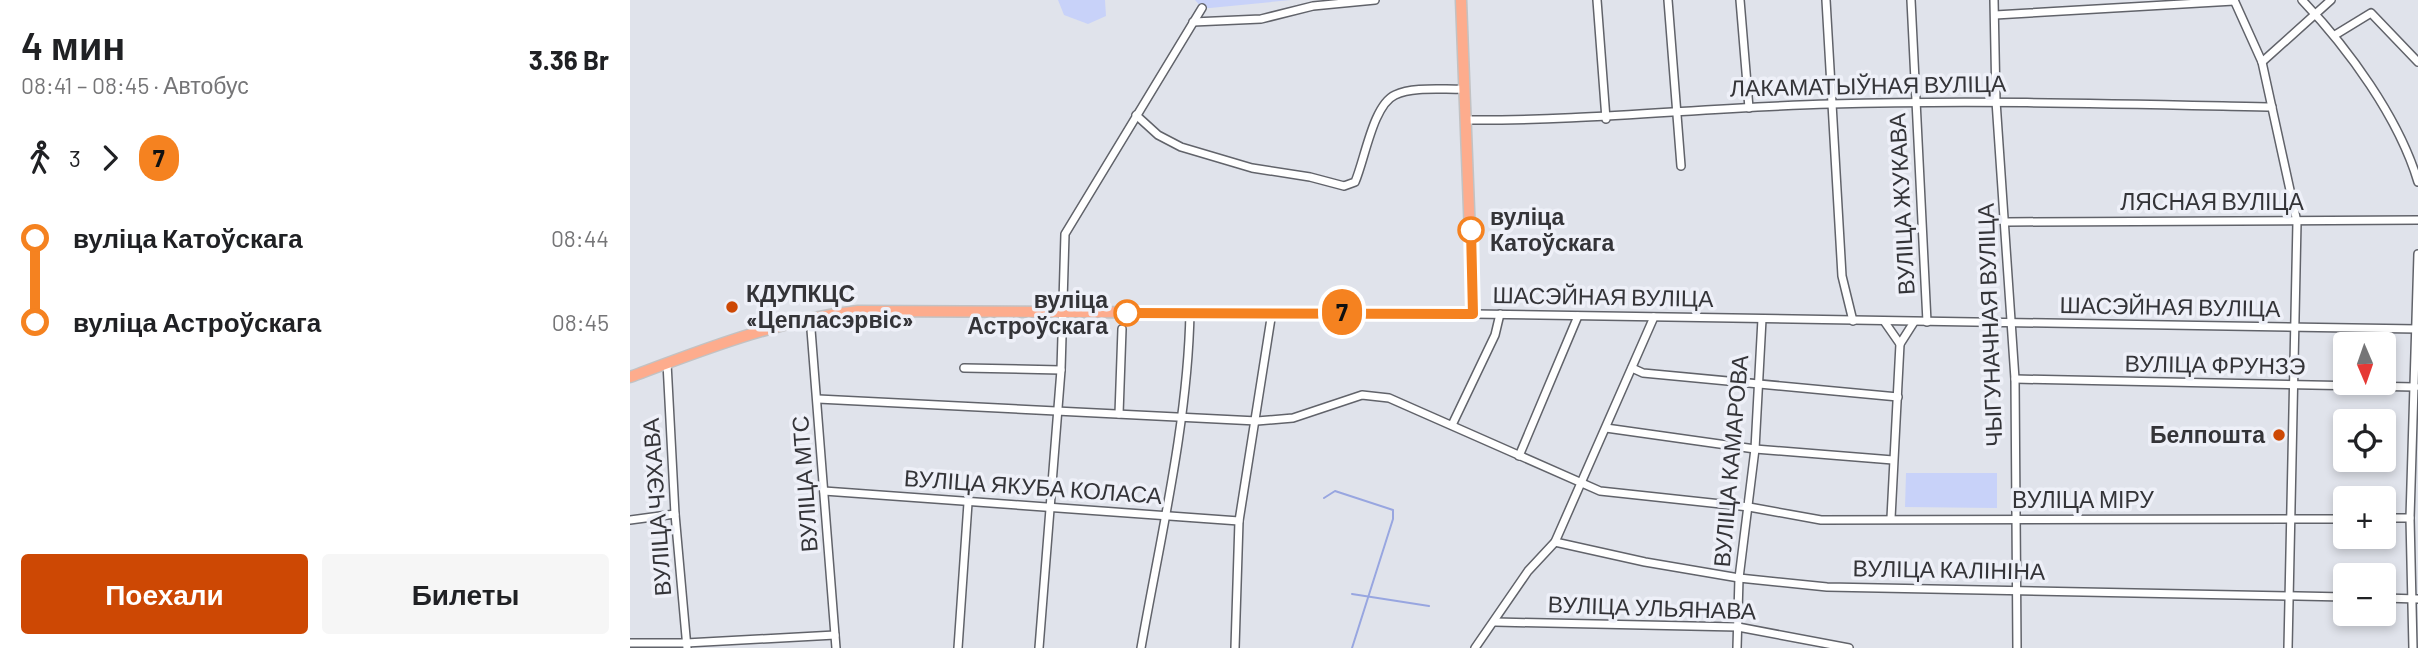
<!DOCTYPE html>
<html lang="ru">
<meta charset="utf-8">
<style>
:root{--surface:#fff;--page:#f6f6f6;--text:#202124;--muted:#757577;--accent:#cd4804}
body{margin:0;font-family:Barlow,sans-serif;background:var(--page);color:var(--text);height:100vh;display:flex;flex-direction:column;font-size:26px;white-space:nowrap}
*{box-sizing:border-box;margin:0}
p{font-size:23px;color:var(--muted)}
.icon{flex:none;width:38px;height:38px;fill:none;stroke:currentColor;stroke-width:2;stroke-linecap:round;stroke-linejoin:round}
.map{position:relative;flex:1;overflow:hidden}
.sheet{display:flex;flex-direction:column;background:var(--surface);width:630px}
.sheet>*{flex:none}
.badge{padding:0 14px;border-radius:23px;font-size:24px;line-height:46px}
.needle{width:46px;rotate:178deg}
.buttons{position:absolute;left:1703px;top:332px;display:grid;gap:14px}
.buttons a{display:grid;place-items:center;width:63px;height:63px;border-radius:7px;background:var(--surface);box-shadow:0 4px 10px #0003;font-size:35px}
.map>.badge{position:absolute;translate:-50% -50%;box-shadow:0 0 0 4px #fff}
.legs{display:flex;align-items:center;gap:10px;height:77px;padding:0 21px;font-size:23px}
.legs p{margin-inline-start:auto}
.summary{display:flex;align-items:center;justify-content:space-between;height:119px;padding:0 21px}
h1{font-size:38px;font-weight:600;line-height:52px}
.cta{display:flex;gap:14px;margin-top:auto;padding:14px 21px}
.cta a{flex:1;height:80px;border-radius:7px;background:var(--accent);color:#fff;font-size:28px;font-weight:600;line-height:80px;text-align:center}
.cta a+a{background:var(--page);color:var(--text)}
ul{padding:0 21px;list-style:none}
li{display:flex;align-items:center;gap:24px;height:84px;font-size:26px}
li i{display:grid;place-items:center;width:10px;height:100%;margin:0 9px;background:currentColor}
li i::after{content:'';width:18px;height:18px;margin:-9px;border:5px solid;border-radius:50%;background:var(--surface)}
li p{margin-inline-start:auto}
li:first-child i{background:linear-gradient(#0000 50%,currentColor 0)}
li:last-child i{background:linear-gradient(currentColor 50%,#0000 0)}
main{display:flex;flex:1;min-height:0}
.map>svg:first-child{display:block}
.green{fill:#c8d2f9}
.lines{fill:none;stroke-linecap:round;stroke-linejoin:round}
.stream{stroke:#98a6e0;stroke-width:2}
.minor-casing{stroke:#61636a;stroke-width:10}
.major-casing{stroke:#c2c2c3;stroke-width:13}
.minor{stroke:#fff;stroke-width:7}
.major{stroke:#fdac8d;stroke-width:10}
.line-1-casing{stroke:#fff;stroke-width:16}
.line-1{stroke:#f58220;stroke-width:10}
.stop-1-dot{fill:#fff;stroke:#f58220;stroke-width:3.5}
.poi-dot{fill:#cd4804;stroke:#eef0f8;stroke-width:2.5}
.labels{text-anchor:middle;stroke-width:7;stroke-linejoin:round;paint-order:stroke}
.street-label{font-size:23px;fill:#343438;stroke:#eef0f8}
.stop-label{font-size:23px;font-weight:bold;fill:#343438;stroke:#eef0f8;text-anchor:start}
.poi-label{font-size:23px;font-weight:bold;fill:#343438;stroke:#eef0f8;text-anchor:start}
</style>
<main>
<section class="sheet">
<div class="summary"><div><h1>4 мин</h1><p>08:41 – 08:45 · Автобус</p></div><b>3.36 Br</b></div>
<div class="legs"><svg class="icon" aria-label="walk" viewBox="0 0 24 24"><circle cx="13" cy="4" r="2"/><path d="M13 8l-2 6 4 7M11 14l-3 7M7 12l3-4h3l4 4"/></svg>3<svg class="icon" aria-label="forward" viewBox="0 0 24 24"><path d="M9 5l7 7-7 7"/></svg><b class="badge" style="background:#f58220;color:#111">7</b></div>
<ul>
<li><i style="color:#f58220"></i><b>вуліца Катоўскага</b><p>08:44</p></li>
<li><i style="color:#f58220"></i><b>вуліца Астроўскага</b><p>08:45</p></li>
</ul>
<div class="cta"><a>Поехали</a><a>Билеты</a></div>
</section>
<div class="map">
<svg width="1788" height="648" viewBox="0 0 1788 648">
<rect width="100%" height="100%" fill="#e0e3eb"/>
<g class="green">
<polygon points="428,0 475,0 476,16 458,24 434,15"/>
<polygon points="565,0 661,0 580,8 572,8"/>
<polygon points="1276,473 1367,473 1367,508 1275,507"/>
</g>
<g class="lines">
<g class="stream">
<polyline points="694,498 705,491 763,510 763,519 722,648"/>
<polyline points="722,594 799,606"/>
</g>
<defs>
<g id="minor">
<polyline points="967,0 976,119"/>
<polyline points="1038,0 1051,166"/>
<polyline points="1110,0 1119,108"/>
<polyline points="1196,0 1212,276 1223,321"/>
<polyline points="1281,0 1297,322"/>
<polyline points="1364,0 1366,101 1385,379 1387,648"/>
<polyline points="1604,0 1632,62 1667,222 1658,648"/>
<path d="M 1672,0 C 1718,48 1769,118 1788,182"/>
<polyline points="1365,15 1604,1"/>
<polyline points="563,22 631,19 683,6 745,0"/>
<polyline points="1705,35 1741,13 1788,62"/>
<polyline points="1632,62 1701,0"/>
<path d="M 506,115 L 528,135 L 551,147 L 622,168 L 680,177 L 714,186 L 725,182 C 735,159 743,105 765,95 C 784,86 814,90 835,89"/>
<path d="M 836,120 C 958,121 1079,107 1201,104 C 1348,100 1495,104 1642,107"/>
<polyline points="1377,222 1788,220"/>
<polyline points="843,314 1788,329"/>
<polyline points="180,317 206,648"/>
<polyline points="1254,321 1270,344 1261,518"/>
<polyline points="1270,344 1284,322"/>
<polyline points="37,363 45,514 57,648"/>
<polyline points="334,368 431,370"/>
<polyline points="1002,368 1013,373 1268,397"/>
<polyline points="1385,379 1785,387"/>
<polyline points="188,399 627,421 663,418 732,395 759,398 970,491 1119,507 1191,520 1715,519"/>
<polyline points="489,414 492,329"/>
<polyline points="822,425 865,335 870,314"/>
<polyline points="976,428 1125,449 1263,460"/>
<polyline points="889,456 948,316"/>
<polyline points="194,491 609,521"/>
<polyline points="1754,518 1780,518"/>
<polyline points="0,520 45,514"/>
<polyline points="925,542 1015,562 1109,578 1197,587 1715,597"/>
<polyline points="1754,598 1788,599"/>
<polyline points="865,622 1108,627 1219,648"/>
<polyline points="0,643 56,643 205,635"/>
<polyline points="328,648 338,503"/>
<polyline points="409,648 431,370 435,234 572,8"/>
<path d="M 511,648 C 530,539 558,423 560,312"/>
<polyline points="605,648 609,521 642,312"/>
<polyline points="845,648 898,571 925,542 1024,317"/>
<polyline points="1107,648 1109,578 1125,449 1132,319"/>
<polyline points="1783,648 1780,518 1788,254"/>
</g>
<path id="major" d="M 0,377 C 75,349 148,320 228,311 L 843,314 L 831,0"/>
</defs>
<use href="#minor" class="minor-casing"/>
<use href="#major" class="major-casing"/>
<use href="#minor" class="minor"/>
<use href="#major" class="major"/>
</g>
<g class="lines">
<defs>
<polyline id="line-1" points="497,313 843,314 841,230"/>
</defs>
<use href="#line-1" class="line-1-casing"/>
<use href="#line-1" class="line-1"/>
</g>
<g class="stop-1-dot">
<circle cx="841" cy="230" r="12"/>
<circle cx="497" cy="313" r="12"/>
</g>
<g class="poi-dot">
<circle cx="102" cy="307" r="7"/>
<circle cx="1649" cy="435" r="7"/>
</g>
<g class="labels">
<g class="street-label">
<text transform="translate(1238 86) rotate(-1)" y="8">ЛАКАМАТЫЎНАЯ ВУЛІЦА</text>
<text x="1582" y="210">ЛЯСНАЯ ВУЛІЦА</text>
<text transform="translate(1272 204) rotate(-93)" y="8">ВУЛІЦА ЖУКАВА</text>
<text transform="translate(973 297) rotate(1)" y="8">ШАСЭЙНАЯ ВУЛІЦА</text>
<text transform="translate(1540 307) rotate(1)" y="8">ШАСЭЙНАЯ ВУЛІЦА</text>
<text transform="translate(1360 325) rotate(-92)" y="8">ЧЫГУНАЧНАЯ ВУЛІЦА</text>
<text transform="translate(1585 365) rotate(1)" y="8">ВУЛІЦА ФРУНЗЭ</text>
<text transform="translate(1101 461) rotate(-85)" y="8">ВУЛІЦА КАМАРОВА</text>
<text transform="translate(175 484) rotate(-94)" y="8">ВУЛІЦА МТС</text>
<text transform="translate(403 487) rotate(4)" y="8">ВУЛІЦА ЯКУБА КОЛАСА</text>
<text x="1453" y="508">ВУЛІЦА МІРУ</text>
<text transform="translate(27 507) rotate(-94)" y="8">ВУЛІЦА ЧЭХАВА</text>
<text transform="translate(1319 570) rotate(1)" y="8">ВУЛІЦА КАЛІНІНА</text>
<text transform="translate(1022 608) rotate(2)" y="8">ВУЛІЦА УЛЬЯНАВА</text>
</g>
<g class="stop-label">
<text x="860" y="225">вуліца<tspan x="860" dy="26">Катоўскага</tspan></text>
<text x="478" y="308" text-anchor="end">вуліца<tspan x="478" dy="26">Астроўскага</tspan></text>
</g>
<g class="poi-label">
<text x="116" y="302">КДУПКЦС<tspan x="116" dy="26">«Цепласэрвіс»</tspan></text>
<text x="1635" y="443" text-anchor="end">Белпошта</text>
</g>
</g>
</svg>
<div class="buttons">
<a><svg class="needle" viewBox="-14 -14 28 28"><path d="M0-13l5 13h-10z" fill="#e53935"/><path d="M0 13l5-13h-10z" fill="#757577"/></svg></a>
<a><svg class="icon" aria-label="locate" viewBox="0 0 24 24"><circle cx="12" cy="12" r="6"/><path d="M12 2v4M12 18v4M2 12h4M18 12h4"/></svg></a>
<a>+</a>
<a>−</a>
</div>
<b class="badge" style="left:712px;top:312px;background:#f58220;color:#111">7</b>
</div>
</main>
